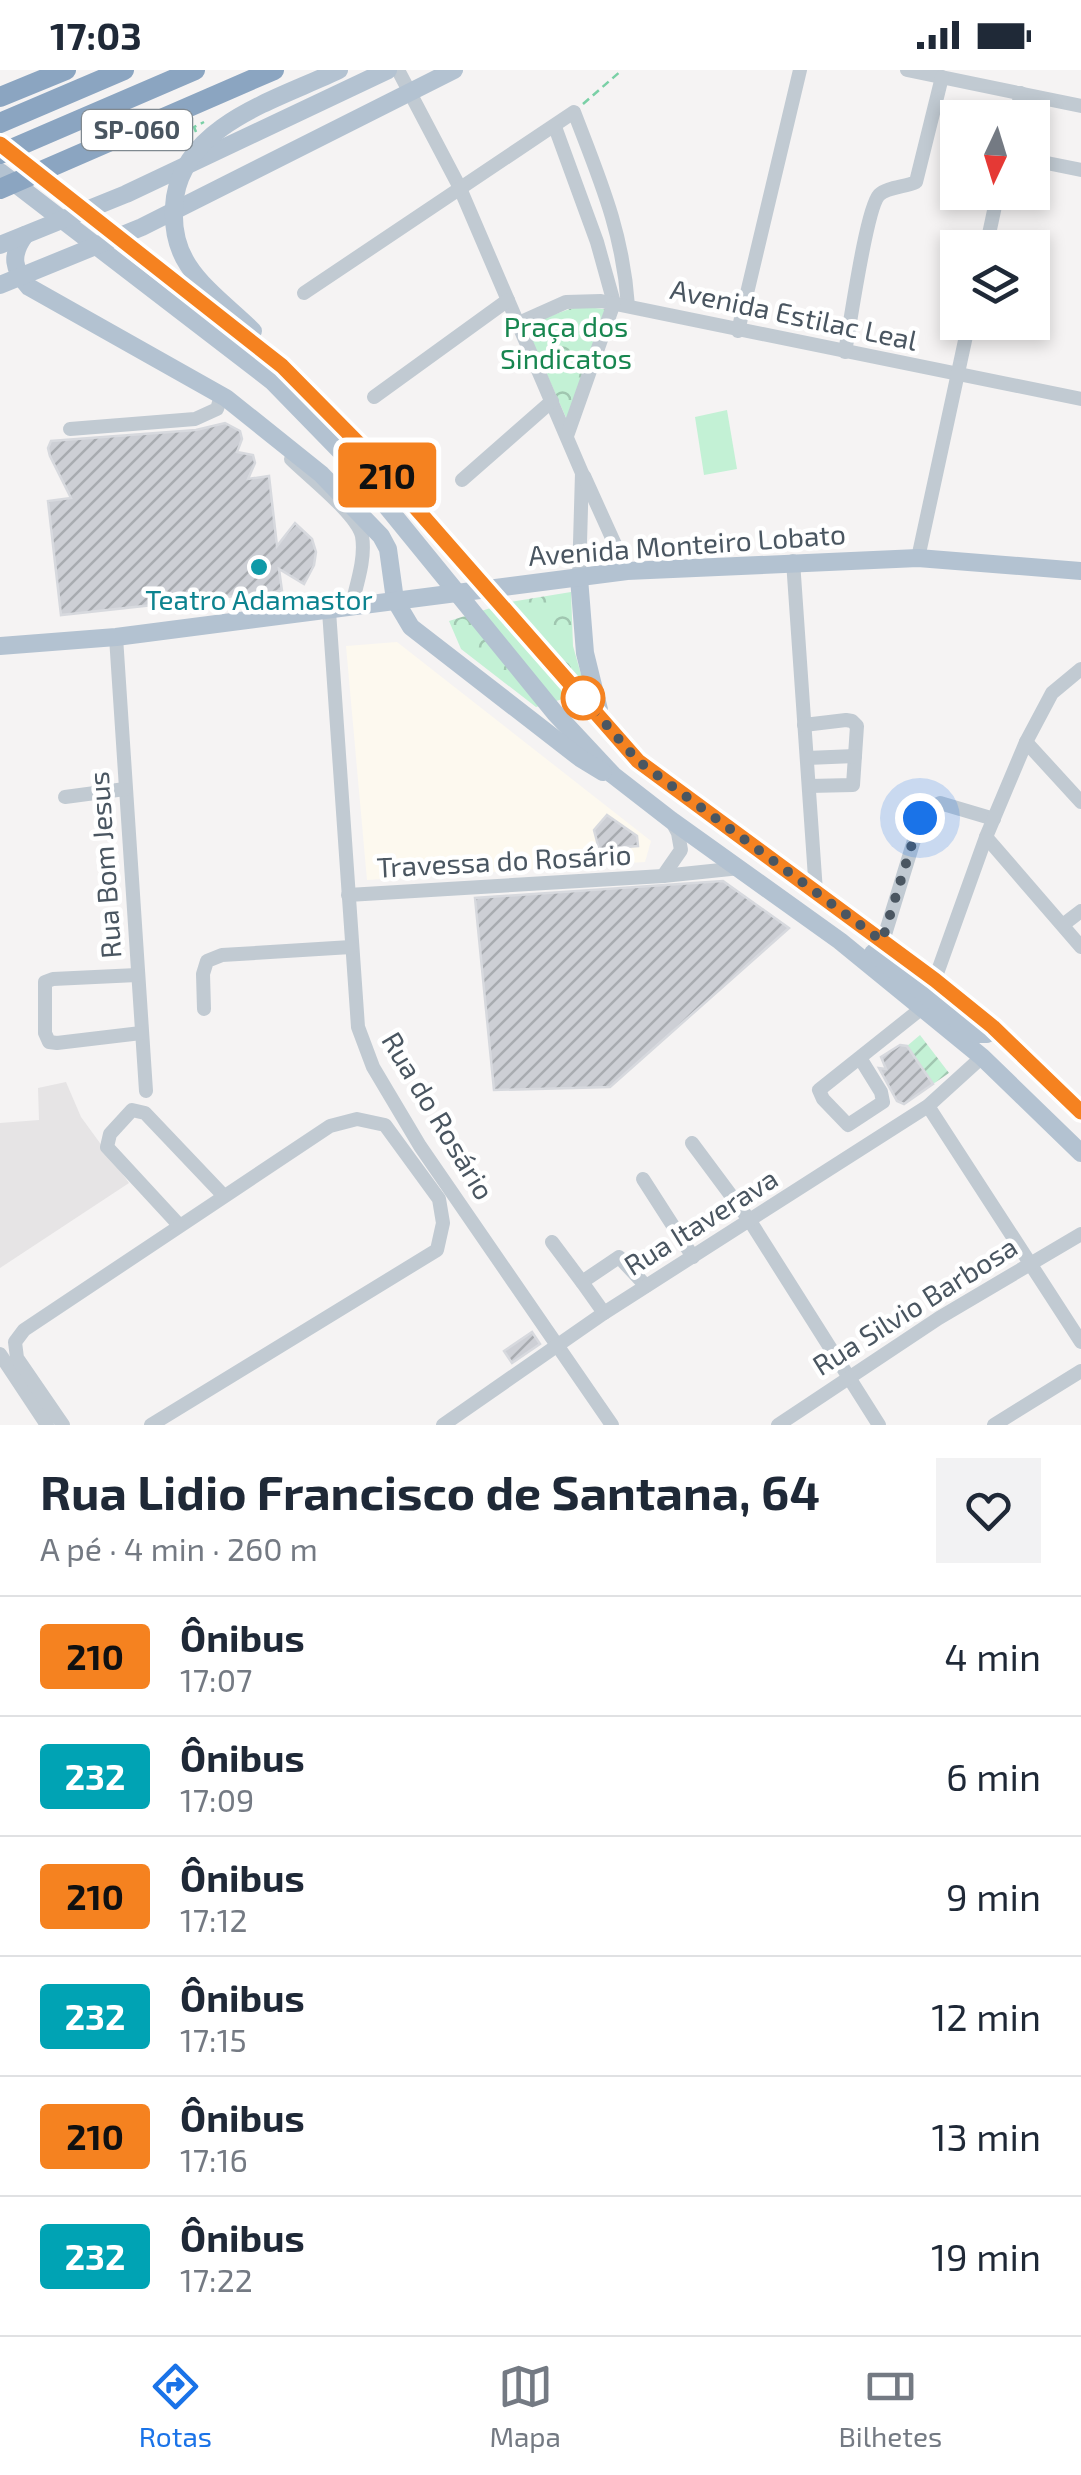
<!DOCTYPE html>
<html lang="pt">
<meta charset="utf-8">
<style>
:root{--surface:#fff;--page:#f2f2f3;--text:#1f2937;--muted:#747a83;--line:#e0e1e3;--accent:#1a73e8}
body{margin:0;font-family:"Exo 2",sans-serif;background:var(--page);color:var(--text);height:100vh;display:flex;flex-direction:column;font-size:38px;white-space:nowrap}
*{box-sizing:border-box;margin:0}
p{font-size:32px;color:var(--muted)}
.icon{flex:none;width:55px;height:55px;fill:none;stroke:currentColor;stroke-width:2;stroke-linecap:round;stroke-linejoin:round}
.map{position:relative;height:1355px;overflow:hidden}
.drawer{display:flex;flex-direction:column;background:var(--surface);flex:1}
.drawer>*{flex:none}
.badge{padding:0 20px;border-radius:8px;font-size:35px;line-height:65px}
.needle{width:65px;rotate:184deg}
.buttons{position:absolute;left:940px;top:30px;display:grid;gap:20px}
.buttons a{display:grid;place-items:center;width:110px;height:110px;border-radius:0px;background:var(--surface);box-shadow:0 5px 15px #0003;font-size:50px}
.you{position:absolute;width:50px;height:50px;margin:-25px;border:8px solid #fff;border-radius:50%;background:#1a73e8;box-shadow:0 0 0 15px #1a73e833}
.map>.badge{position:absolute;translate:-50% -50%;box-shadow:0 0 0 5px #fff}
.round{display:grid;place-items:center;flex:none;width:105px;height:105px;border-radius:0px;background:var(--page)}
.head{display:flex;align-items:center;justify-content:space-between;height:170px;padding:0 40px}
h1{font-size:48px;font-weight:700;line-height:75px}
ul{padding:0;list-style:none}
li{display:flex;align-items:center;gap:30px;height:120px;padding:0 40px;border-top:2px solid var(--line)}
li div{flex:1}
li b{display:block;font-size:38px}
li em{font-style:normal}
li .badge{min-width:110px;font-weight:700;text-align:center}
.status{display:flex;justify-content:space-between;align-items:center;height:70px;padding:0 50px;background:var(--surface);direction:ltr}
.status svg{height:28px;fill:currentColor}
.dock{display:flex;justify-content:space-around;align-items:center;height:140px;border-top:2px solid var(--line);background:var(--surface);font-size:28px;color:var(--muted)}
.dock a{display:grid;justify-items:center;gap:5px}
.dock .current{color:var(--accent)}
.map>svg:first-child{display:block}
.commercial{fill:#fdf9ef}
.education{fill:#e6e4e5}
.park{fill:url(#park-crowns)}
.garden{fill:url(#garden-furrows)}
.pitch{fill:#c3f1d5}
.building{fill:url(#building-hatch);stroke:#d7d9de;stroke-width:2.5}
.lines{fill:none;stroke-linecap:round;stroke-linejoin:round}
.path{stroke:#7ad0a6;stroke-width:2.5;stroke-dasharray:8 5;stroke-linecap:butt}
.minor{stroke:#c1cad2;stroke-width:14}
.major{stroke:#b3c2d1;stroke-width:18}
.highway{stroke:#8ba5c1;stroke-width:20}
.line-casing{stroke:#fff;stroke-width:22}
.line{stroke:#f58220;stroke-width:15}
.walk{stroke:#4a5661;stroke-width:10;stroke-dasharray:0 18}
.culture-dot{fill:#0f9aa8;stroke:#fff;stroke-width:4}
.stop-dot{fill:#fff;stroke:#f58220;stroke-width:5}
.labels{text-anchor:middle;stroke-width:9;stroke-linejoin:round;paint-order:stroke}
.shield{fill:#fff;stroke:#808990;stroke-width:2.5}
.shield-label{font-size:25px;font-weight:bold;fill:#4a5661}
.street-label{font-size:28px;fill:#4a5661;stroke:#fff}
.park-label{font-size:28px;fill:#17864f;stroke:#fff}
.culture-label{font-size:28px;fill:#0d838f;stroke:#fff}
</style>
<div class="status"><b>17:03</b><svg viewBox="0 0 49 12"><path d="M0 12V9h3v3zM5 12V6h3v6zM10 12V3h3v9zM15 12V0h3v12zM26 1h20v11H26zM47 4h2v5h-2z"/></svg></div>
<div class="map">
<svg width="1081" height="1355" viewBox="0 0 1081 1355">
<defs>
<pattern id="park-crowns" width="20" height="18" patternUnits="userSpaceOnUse" patternTransform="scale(2.5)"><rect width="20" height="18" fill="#c3f1d5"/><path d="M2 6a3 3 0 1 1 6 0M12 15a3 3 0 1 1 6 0" fill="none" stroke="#a0c6b0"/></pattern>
<pattern id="garden-furrows" width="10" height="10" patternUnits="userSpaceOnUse" patternTransform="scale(2.5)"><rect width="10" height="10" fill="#c3f1d5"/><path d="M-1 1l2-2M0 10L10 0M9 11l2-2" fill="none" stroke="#a0c6b0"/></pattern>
<pattern id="building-hatch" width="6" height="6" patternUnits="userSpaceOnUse" patternTransform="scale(2.5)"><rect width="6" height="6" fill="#cdcfd5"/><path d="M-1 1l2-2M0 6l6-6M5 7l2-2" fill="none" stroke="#a8abb0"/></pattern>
</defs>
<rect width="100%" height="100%" fill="#f5f3f3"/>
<polygon class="commercial" points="397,572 651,771 645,792 367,810 346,576"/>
<polygon class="education" points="66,1012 81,1047 129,1113 0,1198 0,1053 39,1050 38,1018"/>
<g class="park">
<polygon points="578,236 612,240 568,352 525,255"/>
<polygon points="571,522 573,576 586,622 536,637 461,579 449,551 510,532"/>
</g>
<polygon class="garden" points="920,965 949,1003 933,1014 907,976"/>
<polygon class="pitch" points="727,340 737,399 704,405 695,347"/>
<g class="building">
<polygon points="225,353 240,361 242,369 237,382 253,385 255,393 248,409 269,406 277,476 295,453 312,469 316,482 314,495 304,514 279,499 282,521 61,545 48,431 71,428 50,386 48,378 51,371 196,360"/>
<polygon points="607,745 637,766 638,776 599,779 594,760"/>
<polygon points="723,811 789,858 610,1017 494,1020 475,828"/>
<polygon points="900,975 907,976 933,1014 904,1034 897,1031 879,998 886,999 881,987"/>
<polygon points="532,1262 540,1274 512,1293 504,1281"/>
</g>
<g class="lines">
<g class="path">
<polyline points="583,34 622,0"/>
<polyline points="196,62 194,57 204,52"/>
</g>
<g class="minor">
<polyline points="398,0 459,116 582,403 579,508"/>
<polyline points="907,0 1081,36"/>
<polyline points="1015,48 1021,23"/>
<polyline points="555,57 597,172 614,233"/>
<polyline points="1032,90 1081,100"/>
<polyline points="986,178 998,122"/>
<path d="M 304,223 L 574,42 C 600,110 623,162 628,236"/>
<polyline points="519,253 566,232 601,231 1081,329"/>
<polyline points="738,261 800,0"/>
<path d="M 845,282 C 850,256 866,139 879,125 C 887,117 906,117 916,112 L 942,7"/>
<polyline points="374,327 508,230"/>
<polyline points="70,359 195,349 217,339 221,326"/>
<polyline points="567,366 614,233"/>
<path d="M 291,389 C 308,406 357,444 362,466 C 366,489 356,516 351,538"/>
<polyline points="584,406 627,501"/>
<polyline points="462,410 552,331"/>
<polyline points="918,488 969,252"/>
<polyline points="793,491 816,822"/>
<polyline points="329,541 358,957 373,997 420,1076 612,1355"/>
<polyline points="116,567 146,1021"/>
<polyline points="804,655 846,650 852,651 857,656 853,715 809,716"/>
<polyline points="1026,672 1081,732"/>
<polyline points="807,688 855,686"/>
<polyline points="65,727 125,719"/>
<polyline points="986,767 1081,877"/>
<polyline points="663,806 681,780 678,763 671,750"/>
<polyline points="348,825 663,806 740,798"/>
<polyline points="1064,854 1081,841"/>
<polyline points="883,871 923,741 940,733 994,749"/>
<polyline points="137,905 53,909 45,912 45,963 49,972 57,973 141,963"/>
<polyline points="935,909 986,767 1026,672 1052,623 1081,599"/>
<polyline points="204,939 203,904 207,891 222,885 351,877"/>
<polyline points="860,988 881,1022 883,1032 848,1055 823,1029 819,1020 922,938"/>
<polyline points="928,1036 1081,1272"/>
<polyline points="692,1073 750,1151 879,1355"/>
<polyline points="643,1109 693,1187"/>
<polyline points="179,1155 107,1077 110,1064 132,1040 145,1043 223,1125"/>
<polyline points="552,1172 582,1212 619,1187 646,1216"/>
<polyline points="582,1212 604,1243"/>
<polyline points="0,1284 47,1355"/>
<polyline points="63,1355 17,1288 15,1272 24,1260 330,1056 357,1049 385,1055 439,1129 443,1153 437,1180 151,1355"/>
<polyline points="443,1355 604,1243 928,1036 982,987"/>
<polyline points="778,1355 939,1248 1081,1164"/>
<polyline points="994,1355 1081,1301"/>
</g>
<g class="major">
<polyline points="0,75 282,296 364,379 637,691 935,909 993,957 1081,1042"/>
<polyline points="0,102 272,311 348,389 555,643 613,705 671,750 840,871 982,987 1081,1083"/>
<path d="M 25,165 C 10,185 13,200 29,217 L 226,328 L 321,404 L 381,466 L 388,479 L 395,530 L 411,557 L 580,688 L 603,702"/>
<polyline points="0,175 126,124 388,0"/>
<polyline points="0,215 142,157 454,0"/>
<path d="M 253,261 C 232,240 204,220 188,195 C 175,175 172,150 175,127 C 187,53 279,29 339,0"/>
<polyline points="579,508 585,583 599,640"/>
<polyline points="0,576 116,567 627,501 918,488 1081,501"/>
<polyline points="873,883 975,964 987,964 993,957"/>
</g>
<g class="highway">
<polyline points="0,27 66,0"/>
<polyline points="0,53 124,0"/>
<polyline points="0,84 195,0"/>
<polyline points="0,119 274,0"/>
</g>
</g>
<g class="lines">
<defs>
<polyline id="line" points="0,74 282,296 364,379 638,691 935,910 993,957 1081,1042"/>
</defs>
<use href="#line" class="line-casing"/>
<use href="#line" class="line"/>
<polyline class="walk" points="583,628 638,691 882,871 920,748"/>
</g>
<circle class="culture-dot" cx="259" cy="497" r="10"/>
<circle class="stop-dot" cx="583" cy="628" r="20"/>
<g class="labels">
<rect class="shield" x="82" y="40" width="110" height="40" rx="8"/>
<g class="shield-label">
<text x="137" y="69">SP-060</text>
</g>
<g class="street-label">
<text transform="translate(794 245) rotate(12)" y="10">Avenida Estilac Leal</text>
<text transform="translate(687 475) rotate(-4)" y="10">Avenida Monteiro Lobato</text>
<text transform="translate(504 791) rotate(-3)" y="10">Travessa do Rosário</text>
<text transform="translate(105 795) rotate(-94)" y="10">Rua Bom Jesus</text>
<text transform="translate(438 1046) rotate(59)" y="10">Rua do Rosário</text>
<text transform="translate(701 1152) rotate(-32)" y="10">Rua Itaverava</text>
<text transform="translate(915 1236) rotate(-32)" y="10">Rua Silvio Barbosa</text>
</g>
<g class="park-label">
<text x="566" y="267">Praça dos<tspan x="566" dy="32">Sindicatos</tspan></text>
</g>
<g class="culture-label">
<text x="259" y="540">Teatro Adamastor</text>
</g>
</g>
</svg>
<div class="buttons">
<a><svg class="needle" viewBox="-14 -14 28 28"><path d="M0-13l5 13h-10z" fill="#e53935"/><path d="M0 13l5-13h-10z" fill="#747a83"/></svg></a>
<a><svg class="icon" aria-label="layers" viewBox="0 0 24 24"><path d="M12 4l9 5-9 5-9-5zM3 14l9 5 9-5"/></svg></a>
</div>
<div class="you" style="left:920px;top:748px"></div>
<b class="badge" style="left:387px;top:405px;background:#f58220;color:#111">210</b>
</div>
<section class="drawer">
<div class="head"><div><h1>Rua Lidio Francisco de Santana, 64</h1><p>A pé · 4 min · 260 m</p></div><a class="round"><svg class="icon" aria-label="heart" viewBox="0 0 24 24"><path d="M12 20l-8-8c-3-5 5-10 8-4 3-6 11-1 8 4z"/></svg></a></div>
<ul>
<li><span class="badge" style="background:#f58220;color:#111">210</span><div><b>Ônibus</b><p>17:07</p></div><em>4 min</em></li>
<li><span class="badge" style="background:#00a3b4;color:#fff">232</span><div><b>Ônibus</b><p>17:09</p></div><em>6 min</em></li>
<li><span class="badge" style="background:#f58220;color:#111">210</span><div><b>Ônibus</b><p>17:12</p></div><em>9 min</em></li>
<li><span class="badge" style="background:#00a3b4;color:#fff">232</span><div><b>Ônibus</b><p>17:15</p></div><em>12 min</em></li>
<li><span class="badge" style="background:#f58220;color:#111">210</span><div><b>Ônibus</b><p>17:16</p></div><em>13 min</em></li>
<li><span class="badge" style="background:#00a3b4;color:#fff">232</span><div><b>Ônibus</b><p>17:22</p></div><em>19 min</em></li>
</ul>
</section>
<nav class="dock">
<a class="current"><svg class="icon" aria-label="directions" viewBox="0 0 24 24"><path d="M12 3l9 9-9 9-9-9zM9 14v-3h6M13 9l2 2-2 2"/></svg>Rotas</a>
<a><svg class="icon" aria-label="map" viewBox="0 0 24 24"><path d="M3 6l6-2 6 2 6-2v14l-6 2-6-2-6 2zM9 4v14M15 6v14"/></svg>Mapa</a>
<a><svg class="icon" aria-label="tickets" viewBox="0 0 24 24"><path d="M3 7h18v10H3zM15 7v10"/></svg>Bilhetes</a>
</nav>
